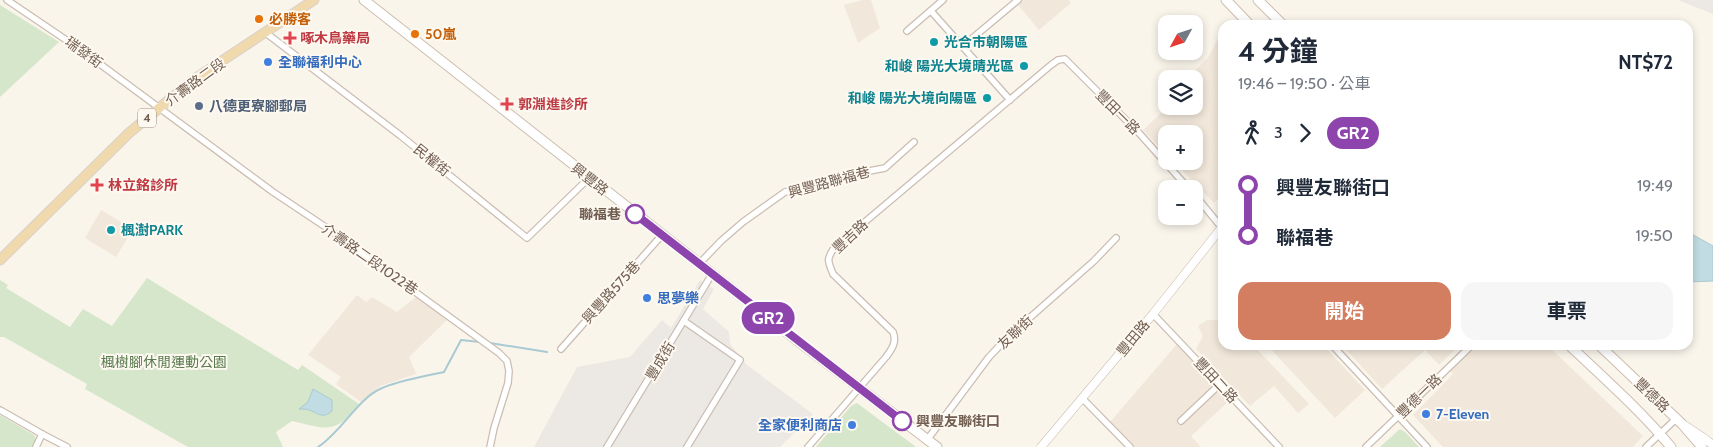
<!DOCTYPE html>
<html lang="zh-TW">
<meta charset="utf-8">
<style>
:root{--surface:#fff;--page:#f6f6f7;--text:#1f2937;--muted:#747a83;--accent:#d37e60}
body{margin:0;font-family:Cabin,"Noto Sans TC",sans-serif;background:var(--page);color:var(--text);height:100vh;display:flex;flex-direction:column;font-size:19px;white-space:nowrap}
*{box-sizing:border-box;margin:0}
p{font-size:16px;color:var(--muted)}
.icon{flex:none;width:28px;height:28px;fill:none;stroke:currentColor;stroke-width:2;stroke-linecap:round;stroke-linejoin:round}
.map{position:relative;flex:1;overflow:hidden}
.sheet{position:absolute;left:1218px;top:20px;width:475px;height:330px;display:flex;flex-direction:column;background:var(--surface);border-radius:15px;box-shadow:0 2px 8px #0003}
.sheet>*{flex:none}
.badge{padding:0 10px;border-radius:16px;font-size:18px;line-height:32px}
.needle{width:32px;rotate:230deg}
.buttons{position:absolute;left:1158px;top:15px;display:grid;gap:10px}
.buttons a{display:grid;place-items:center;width:45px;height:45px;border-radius:10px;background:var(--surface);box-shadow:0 2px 8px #0003;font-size:25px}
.map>.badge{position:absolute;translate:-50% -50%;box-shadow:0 0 0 2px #fff}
.legs{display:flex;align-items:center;gap:8px;height:55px;padding:0 20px;font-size:16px}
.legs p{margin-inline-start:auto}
.summary{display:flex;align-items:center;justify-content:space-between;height:85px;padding:0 20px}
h1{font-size:28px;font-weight:700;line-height:38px}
.primary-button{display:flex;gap:10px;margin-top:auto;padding:10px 20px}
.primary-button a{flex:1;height:58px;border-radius:15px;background:var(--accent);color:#fff;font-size:20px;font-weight:700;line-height:58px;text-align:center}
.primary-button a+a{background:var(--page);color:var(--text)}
ul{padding:0 20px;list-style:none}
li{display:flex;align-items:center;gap:18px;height:50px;font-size:19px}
li i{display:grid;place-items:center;width:8px;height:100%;margin:0 6px;background:currentColor}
li i::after{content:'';width:12px;height:12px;margin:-6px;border:4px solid;border-radius:50%;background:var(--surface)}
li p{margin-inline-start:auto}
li:first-child i{background:linear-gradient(#0000 50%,currentColor 0)}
li:last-child i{background:linear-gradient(currentColor 50%,#0000 0)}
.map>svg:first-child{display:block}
.residential{fill:#f1e7da}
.industrial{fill:#ece8e3}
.green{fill:#d5e6cb}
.water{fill:#c1dce2;stroke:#a9cad2}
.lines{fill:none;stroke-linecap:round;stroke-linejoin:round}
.stream{stroke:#a9cad2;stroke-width:2}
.minor-casing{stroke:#cbbdb2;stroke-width:8}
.tertiary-casing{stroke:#cbbdb2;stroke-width:9}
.secondary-casing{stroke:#cdbeb0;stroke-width:11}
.primary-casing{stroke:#d8d2ce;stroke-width:11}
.minor{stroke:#fff;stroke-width:5.5}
.tertiary{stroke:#fff;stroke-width:8}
.secondary{stroke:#fff;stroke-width:9}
.primary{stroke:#f0d9ac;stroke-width:9}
.line-1-casing{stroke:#fff;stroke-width:11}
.line-1{stroke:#8e44ad;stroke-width:8}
.food-dot{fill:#e8710a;stroke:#fdf9f1;stroke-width:2}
.health-dot{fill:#e0444e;stroke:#fdf9f1;stroke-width:2}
.culture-dot{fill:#0f9aa8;stroke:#fdf9f1;stroke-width:2}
.shop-dot{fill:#3f7fe0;stroke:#fdf9f1;stroke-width:2}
.service-dot{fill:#5c6f8a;stroke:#fdf9f1;stroke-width:2}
.stop-1-dot{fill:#fff;stroke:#8e44ad;stroke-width:2.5}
.labels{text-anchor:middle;stroke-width:4;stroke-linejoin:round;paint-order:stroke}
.shield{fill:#fdf9f1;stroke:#9c8c81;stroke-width:1}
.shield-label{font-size:12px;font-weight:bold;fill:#725e51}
.food-label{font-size:14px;font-weight:bold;fill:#c56008;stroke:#fdf9f1;text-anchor:start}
.health-label{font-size:14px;font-weight:bold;fill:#be3a42;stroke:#fdf9f1;text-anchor:start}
.culture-label{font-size:14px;font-weight:bold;fill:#0d838f;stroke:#fdf9f1;text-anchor:start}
.street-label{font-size:14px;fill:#725e51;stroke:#fdf9f1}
.shop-label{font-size:14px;font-weight:bold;fill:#366cbe;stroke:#fdf9f1;text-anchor:start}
.service-label{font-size:14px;font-weight:bold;fill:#4e5e75;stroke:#fdf9f1;text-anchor:start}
.stop-label{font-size:14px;font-weight:bold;fill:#725e51;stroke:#fdf9f1;text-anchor:end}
.park-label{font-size:14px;fill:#597b4e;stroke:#fdf9f1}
</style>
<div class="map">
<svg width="1713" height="447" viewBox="0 0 1713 447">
<rect width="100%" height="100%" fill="#faf5eb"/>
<g class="residential">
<polygon points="862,0 871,0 880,28 858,43 844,5"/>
<polygon points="1014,0 1069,0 1071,3 1039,30"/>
<polygon points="1222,31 1222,195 1214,203 1173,161 1194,161 1194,134 1166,134 1166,154 1143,130 1169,106 1194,106 1194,79 1186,79 1208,58"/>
<polygon points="101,210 133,229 116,257 85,238"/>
<polygon points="357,295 366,302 372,297 397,312 416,297 448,319 409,357 416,374 380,386 361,402 336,384 341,377 308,355"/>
<polygon points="1207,320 1222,320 1222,345 1253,345 1309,404 1298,413 1274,386 1250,406 1196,349 1203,336 1198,326"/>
<polygon points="1178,343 1230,400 1191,436 1201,447 1134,447 1110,422"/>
<polygon points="1267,345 1323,345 1365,390 1335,418"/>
<polygon points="1342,345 1460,345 1439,365 1425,350 1382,389"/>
<polygon points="1479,345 1547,345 1643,436 1633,447 1443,447 1413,415 1453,374 1450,371"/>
</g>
<g class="industrial">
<polygon points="1678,0 1713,0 1713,14"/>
<polygon points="700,280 714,289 703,309 729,332 730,344 747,365 813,414 780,447 534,447 577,367 630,357 662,320 671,328"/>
</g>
<g class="green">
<polygon points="0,5 59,42 0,97"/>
<path d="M 147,278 L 298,370 L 302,365 L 359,404 C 335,435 327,429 292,421 L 276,432 L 283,447 L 188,447 L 85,389 L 87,384 L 4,337 L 0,337 L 0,280 L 8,285 L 6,288 L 70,327 L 83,309 L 112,326 Z"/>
<polygon points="857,403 916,447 816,447 851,406"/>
<polygon points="0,415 34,435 36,440 32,447 0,447"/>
<polygon points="1400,429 1405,432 1419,447 1380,447"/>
</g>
<g class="water">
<polygon points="1688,232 1713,246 1713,281 1688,282"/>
<path d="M 313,389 L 332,400 L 332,411 C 324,418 320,415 312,411 C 308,409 303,409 299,409 L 308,402 Z"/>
</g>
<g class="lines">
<g class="stream">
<polyline points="490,343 547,352"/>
<path d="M 318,447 C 341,432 358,399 380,389 C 396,381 426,376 444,372 L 461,340 L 480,342"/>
</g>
<defs>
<g id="minor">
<polyline points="7,0 81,50 273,192 330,230 499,353 507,361 509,371 508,383 494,428 490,447"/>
<polyline points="931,11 1010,100"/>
<polyline points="907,31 943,0"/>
<polyline points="266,33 401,136 527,238 589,178"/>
<polyline points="963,46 1018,0"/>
<polyline points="1194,194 1222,228"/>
<polyline points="699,264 721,241 743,222 785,192 843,176 885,168 914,142"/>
<polyline points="1153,314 1279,447"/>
<polyline points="684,321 740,360 687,447"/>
<polyline points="1332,345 1427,447"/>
<polyline points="561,349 662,235"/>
<polyline points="1082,398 1130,447"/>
<polyline points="0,410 42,434 36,447"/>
<polyline points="1181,421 1220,384"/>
<polyline points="42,434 67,447"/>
<polyline points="927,440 989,357 1008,337 1094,261 1116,238"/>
<polyline points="607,447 712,274"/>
<path d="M 808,447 L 886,357 C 892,349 897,342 893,332 L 833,274 C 828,261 826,260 834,248 L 1051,65 L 1058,60 L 1065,59 L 1139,133 L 1189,189"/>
<polyline points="1366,447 1472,345"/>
<polyline points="1646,447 1677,418"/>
</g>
<g id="tertiary">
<polyline points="1686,426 1704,438 1713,445"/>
<polyline points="1041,447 1153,314 1222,227"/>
</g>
<g id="secondary">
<polyline points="364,0 803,345 937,447"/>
<polyline points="1226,0 1250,25"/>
<polyline points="1258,0 1283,25"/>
<path d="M 1569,345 C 1604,378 1640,410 1671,447"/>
<polyline points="1599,345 1682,424 1702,447"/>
</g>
<polyline id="primary" points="0,260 129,133 193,80 314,0"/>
</defs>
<use href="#minor" class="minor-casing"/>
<use href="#tertiary" class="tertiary-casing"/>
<use href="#secondary" class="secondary-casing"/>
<use href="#primary" class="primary-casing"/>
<use href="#minor" class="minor"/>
<use href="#tertiary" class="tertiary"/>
<use href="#secondary" class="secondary"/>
<use href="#primary" class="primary"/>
</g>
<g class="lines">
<defs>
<polyline id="line-1" points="635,214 902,421"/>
</defs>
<use href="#line-1" class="line-1-casing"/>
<use href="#line-1" class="line-1"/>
</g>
<g class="food-dot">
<circle cx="259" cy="19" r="5"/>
<circle cx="415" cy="34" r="5"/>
</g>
<g class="health-dot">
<path d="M287.5 30.5h5v5h5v5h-5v5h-5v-5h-5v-5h5z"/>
<path d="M504.5 96.5h5v5h5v5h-5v5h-5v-5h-5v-5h5z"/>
<path d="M94.5 177.5h5v5h5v5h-5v5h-5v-5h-5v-5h5z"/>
</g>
<g class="culture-dot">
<circle cx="934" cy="42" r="5"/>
<circle cx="1024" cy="66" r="5"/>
<circle cx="987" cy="98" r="5"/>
<circle cx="111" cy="230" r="5"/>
</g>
<g class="shop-dot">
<circle cx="268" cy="62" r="5"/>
<circle cx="647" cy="298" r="5"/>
<circle cx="1426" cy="414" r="5"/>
<circle cx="852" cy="425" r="5"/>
</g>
<circle class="service-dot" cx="199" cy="106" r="5"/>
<g class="stop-1-dot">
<circle cx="635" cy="214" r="9"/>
<circle cx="902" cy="421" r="9"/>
</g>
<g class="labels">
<rect class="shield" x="138" y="108.5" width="18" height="19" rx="4"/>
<g class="shield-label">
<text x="147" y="122">4</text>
</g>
<g class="food-label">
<text x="269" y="24">必勝客</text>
<text x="425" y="39">50嵐</text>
</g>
<g class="health-label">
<text x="300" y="43">啄木鳥藥局</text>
<text x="518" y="109">郭淵進診所</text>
<text x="108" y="190">林立銘診所</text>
</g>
<g class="culture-label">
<text x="944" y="47">光合市朝陽區</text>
<text x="1014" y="71" text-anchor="end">和峻 陽光大境晴光區</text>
<text x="977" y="103" text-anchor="end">和峻 陽光大境向陽區</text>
<text x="121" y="235">楓澍PARK</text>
</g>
<g class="street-label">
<text transform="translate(84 52) rotate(36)" y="5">瑞發街</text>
<text transform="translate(195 82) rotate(-36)" y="5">介壽路二段</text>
<text transform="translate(1118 112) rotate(45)" y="5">豐田一路</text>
<text transform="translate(432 160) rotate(39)" y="5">民權街</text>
<text transform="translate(590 179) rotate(38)" y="5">興豐路</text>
<text transform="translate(829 182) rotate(-15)" y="5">興豐路聯福巷</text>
<text transform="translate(850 236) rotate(-43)" y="5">豐吉路</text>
<text transform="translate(370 259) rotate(35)" y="5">介壽路二段1022巷</text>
<text transform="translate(611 292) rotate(-48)" y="5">興豐路575巷</text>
<text transform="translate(1015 332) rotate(-43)" y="5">友聯街</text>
<text transform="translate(1133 338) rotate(-50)" y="5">豐田路</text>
<text transform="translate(660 361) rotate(-59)" y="5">豐成街</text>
<text transform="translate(1216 380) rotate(47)" y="5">豐田二路</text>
<text transform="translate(1652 395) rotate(44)" y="5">豐德路</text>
<text transform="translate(1419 396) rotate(-44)" y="5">豐德一路</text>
</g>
<g class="shop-label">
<text x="278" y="67">全聯福利中心</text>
<text x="657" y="303">思夢樂</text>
<text x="1436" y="419">7-Eleven</text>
<text x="842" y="430" text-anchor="end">全家便利商店</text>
</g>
<g class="service-label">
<text x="209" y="111">八德更寮腳郵局</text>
</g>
<g class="stop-label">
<text x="621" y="219">聯福巷</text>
<text x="916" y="426" text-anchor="start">興豐友聯街口</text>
</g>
<g class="park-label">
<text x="164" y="367">楓樹腳休閒運動公園</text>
</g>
</g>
</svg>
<div class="buttons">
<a><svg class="needle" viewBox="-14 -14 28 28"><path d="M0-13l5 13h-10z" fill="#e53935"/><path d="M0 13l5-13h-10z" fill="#747a83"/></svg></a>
<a><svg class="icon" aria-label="layers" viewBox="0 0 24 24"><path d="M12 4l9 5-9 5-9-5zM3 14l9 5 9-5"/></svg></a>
<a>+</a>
<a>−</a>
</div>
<b class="badge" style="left:768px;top:318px;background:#8e44ad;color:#fff">GR2</b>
<section class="sheet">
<div class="summary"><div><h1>4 分鐘</h1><p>19:46 – 19:50 · 公車</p></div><b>NT$72</b></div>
<div class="legs"><svg class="icon" aria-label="walk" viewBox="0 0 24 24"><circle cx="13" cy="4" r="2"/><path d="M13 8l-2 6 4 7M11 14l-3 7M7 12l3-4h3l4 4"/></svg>3<svg class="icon" aria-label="forward" viewBox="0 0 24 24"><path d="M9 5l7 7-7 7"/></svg><b class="badge" style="background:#8e44ad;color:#fff">GR2</b></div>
<ul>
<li><i style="color:#8e44ad"></i><b>興豐友聯街口</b><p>19:49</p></li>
<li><i style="color:#8e44ad"></i><b>聯福巷</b><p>19:50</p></li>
</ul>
<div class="primary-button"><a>開始</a><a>車票</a></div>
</section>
</div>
